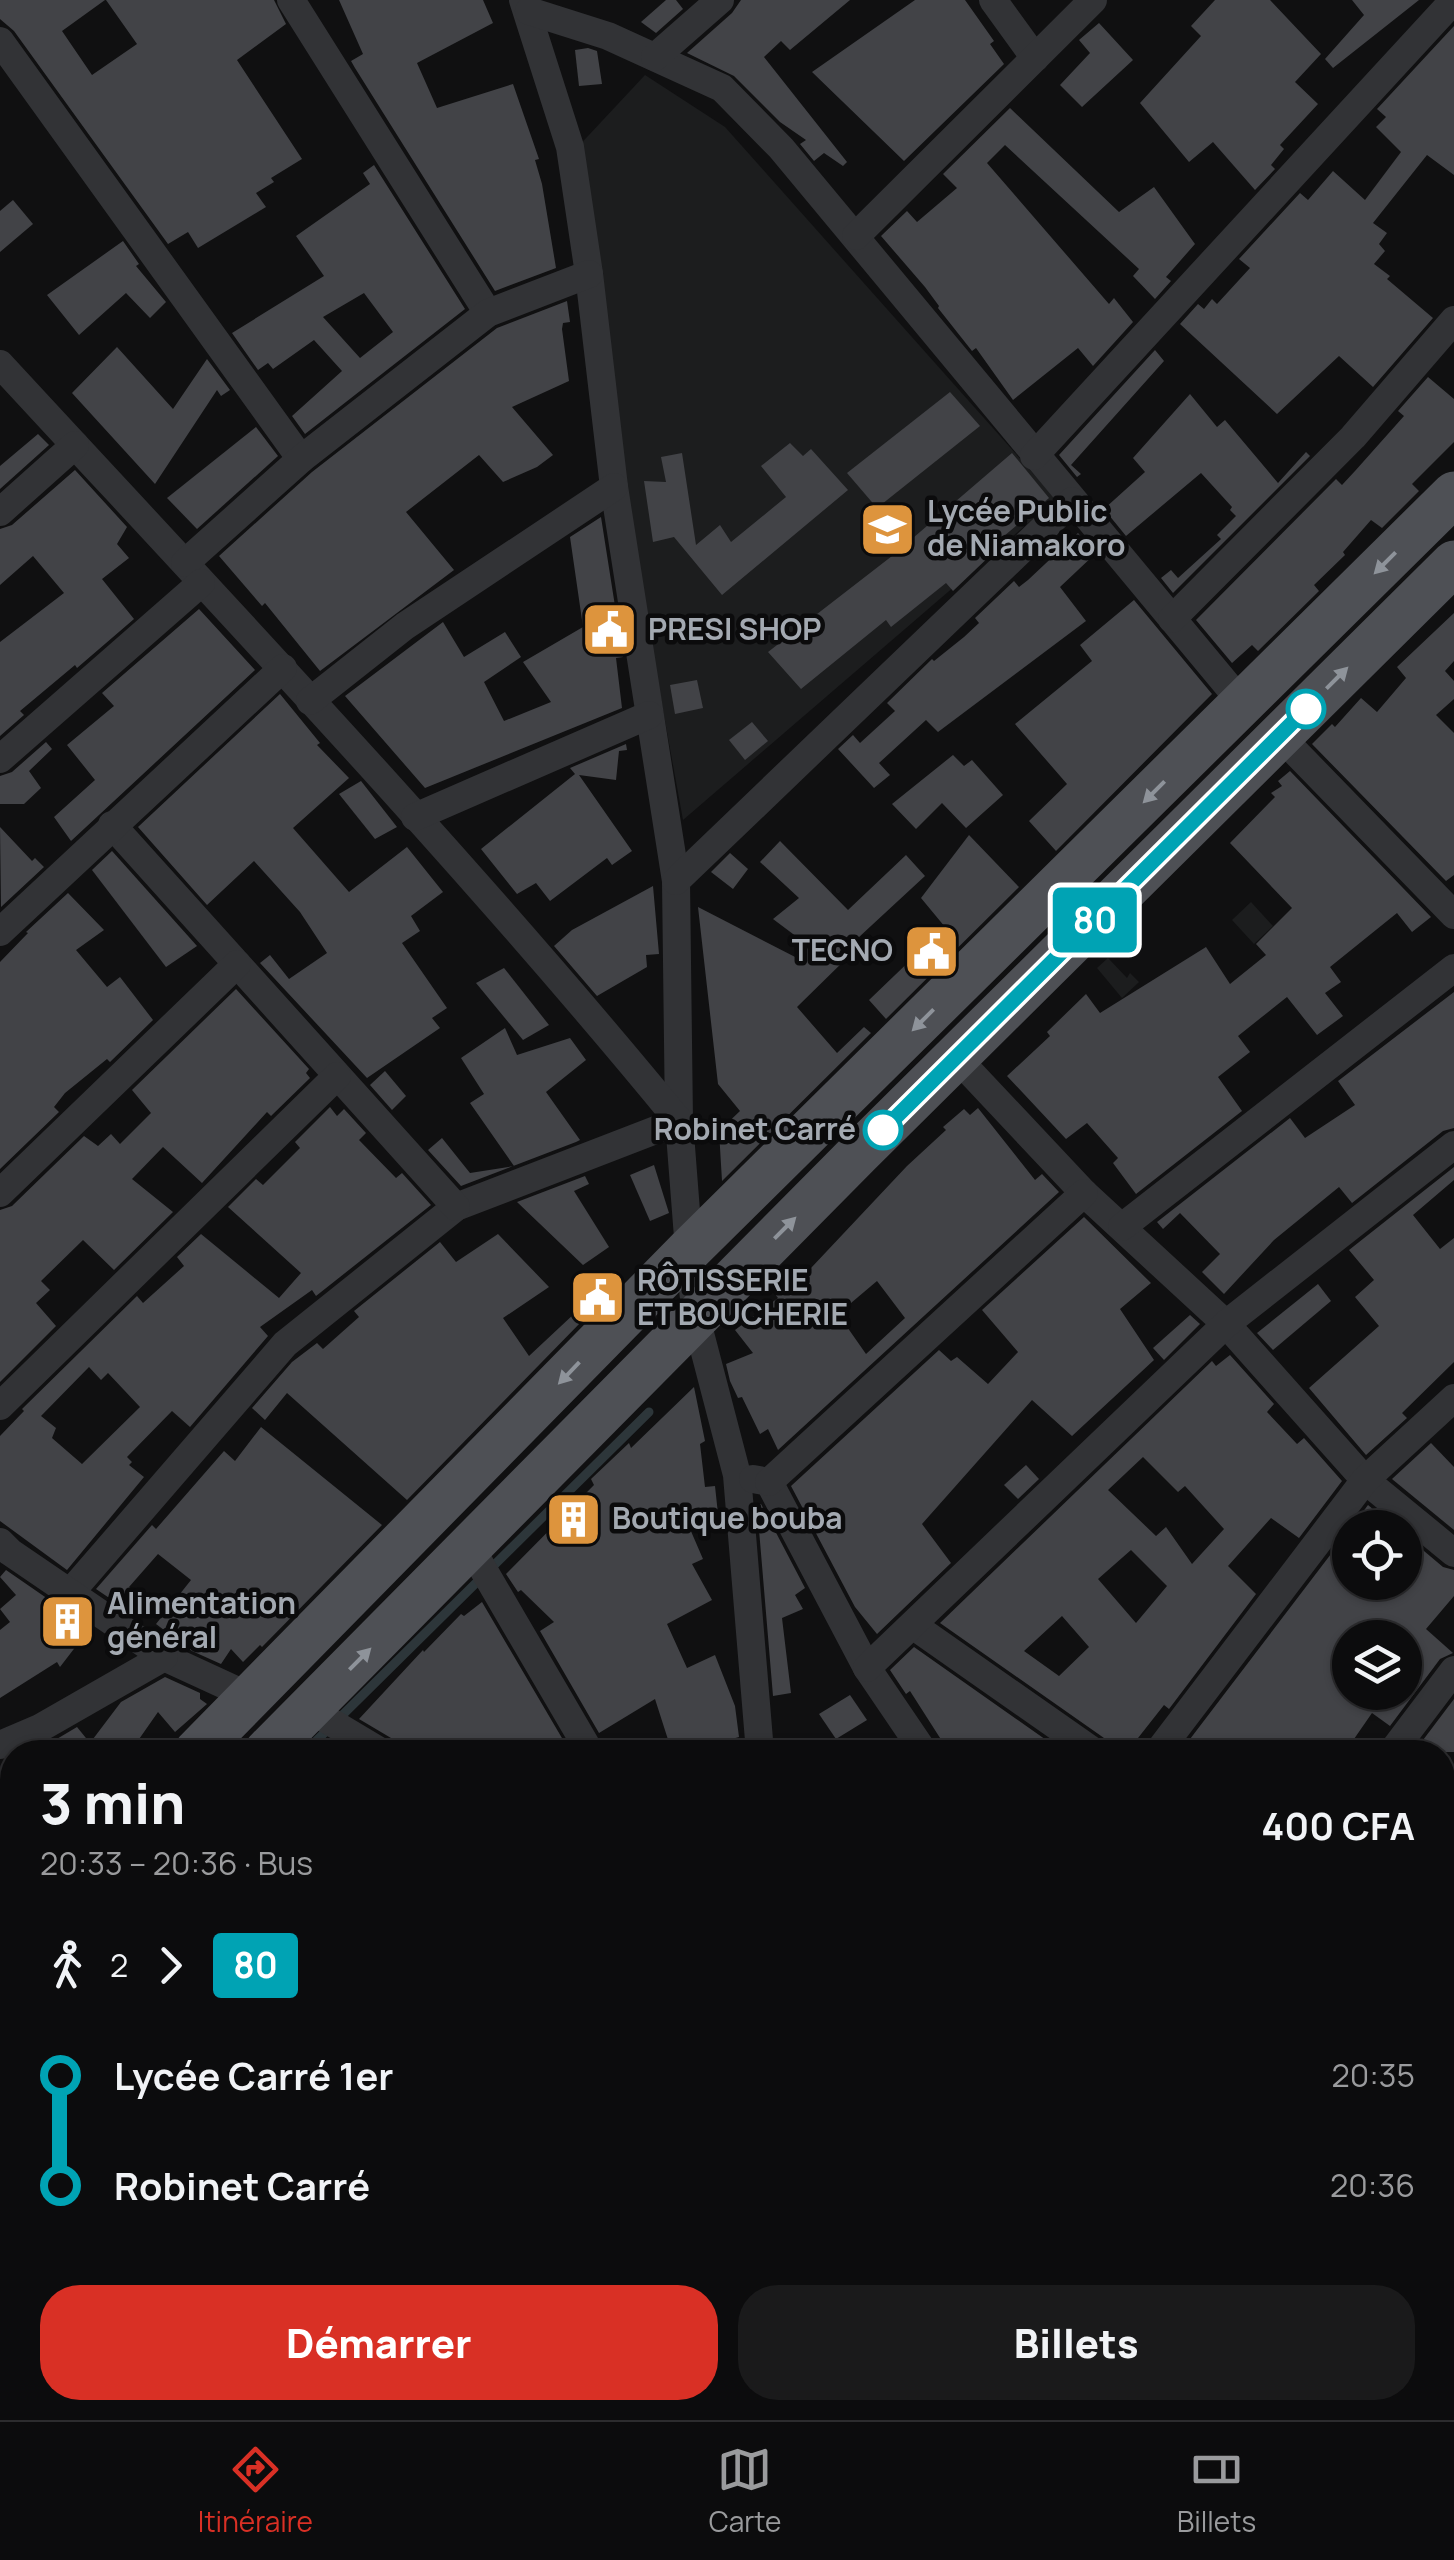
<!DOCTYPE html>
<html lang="fr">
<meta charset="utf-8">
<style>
:root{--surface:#0c0c0d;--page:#1a1a1b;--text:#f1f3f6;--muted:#9a9b9d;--line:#2c2c2e;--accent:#d93025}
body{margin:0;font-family:Manrope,sans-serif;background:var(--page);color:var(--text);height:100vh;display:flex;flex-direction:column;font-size:38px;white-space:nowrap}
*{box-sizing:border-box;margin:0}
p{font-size:32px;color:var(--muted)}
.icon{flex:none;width:55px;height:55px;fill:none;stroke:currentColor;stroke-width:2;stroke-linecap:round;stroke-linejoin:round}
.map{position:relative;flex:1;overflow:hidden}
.panel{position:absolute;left:0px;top:1740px;width:1455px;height:680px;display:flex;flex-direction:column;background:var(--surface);border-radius:40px 40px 0 0;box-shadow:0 2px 8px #0004,0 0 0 2px var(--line)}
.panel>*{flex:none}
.badge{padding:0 20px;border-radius:8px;font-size:35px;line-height:65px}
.buttons{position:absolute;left:1332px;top:1510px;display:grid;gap:20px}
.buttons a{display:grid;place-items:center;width:90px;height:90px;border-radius:50%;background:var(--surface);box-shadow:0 2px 8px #0004,0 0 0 2px var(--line);font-size:50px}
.map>.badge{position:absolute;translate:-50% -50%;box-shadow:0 0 0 5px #fff}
.legs{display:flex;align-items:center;gap:15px;height:110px;padding:0 40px;font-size:32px}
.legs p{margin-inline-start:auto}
.head{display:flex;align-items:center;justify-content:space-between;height:170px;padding:0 40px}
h1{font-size:55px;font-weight:800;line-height:75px}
.cta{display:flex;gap:20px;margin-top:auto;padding:20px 40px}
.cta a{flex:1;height:115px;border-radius:40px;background:var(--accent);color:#fff;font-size:40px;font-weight:800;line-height:115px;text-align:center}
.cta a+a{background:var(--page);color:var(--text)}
ul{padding:0 40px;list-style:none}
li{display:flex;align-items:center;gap:35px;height:110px;font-size:38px}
li i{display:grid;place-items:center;width:15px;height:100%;margin:0 12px;background:currentColor}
li i::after{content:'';width:25px;height:25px;margin:-12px;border:8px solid;border-radius:50%;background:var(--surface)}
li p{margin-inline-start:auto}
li:first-child i{background:linear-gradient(#0000 50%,currentColor 0)}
li:last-child i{background:linear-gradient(currentColor 50%,#0000 0)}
.tabs{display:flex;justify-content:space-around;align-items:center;height:140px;border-top:2px solid var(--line);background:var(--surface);font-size:28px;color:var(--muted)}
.tabs a{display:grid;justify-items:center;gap:5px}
.tabs .active{color:var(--accent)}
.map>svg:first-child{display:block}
.built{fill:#1c1d1e}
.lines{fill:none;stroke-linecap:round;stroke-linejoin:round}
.stream{stroke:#2d363a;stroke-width:9}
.building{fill:#424347;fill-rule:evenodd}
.minor{stroke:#323336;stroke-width:28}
.primary{stroke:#4e5055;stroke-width:45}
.oneway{fill:#8e939a}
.line-1-casing{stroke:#fff;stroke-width:22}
.line-1{stroke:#00a3b4;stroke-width:15}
.stop-1-dot{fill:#fff;stroke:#00a3b4;stroke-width:5}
.labels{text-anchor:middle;stroke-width:9;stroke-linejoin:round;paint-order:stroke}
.poi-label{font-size:30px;font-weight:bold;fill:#a3a9b1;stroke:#0b0b0c;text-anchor:start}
.stop-label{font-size:30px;font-weight:bold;fill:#a3a9b1;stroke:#0b0b0c;text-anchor:end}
</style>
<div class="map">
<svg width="1454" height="2420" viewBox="0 0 1454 2420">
<rect width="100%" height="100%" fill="#101011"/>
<g class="built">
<polygon points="645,75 725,127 1056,499 683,820 629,523 574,151"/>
<polygon points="1251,902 1273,926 1254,944 1232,920"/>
<polygon points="1108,958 1127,978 1130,973 1139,982 1122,998 1097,968"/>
</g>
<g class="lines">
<g class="stream">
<polyline points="305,1752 649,1412"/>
<polyline points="0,2067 12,2055"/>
</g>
</g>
<g class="building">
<polygon points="0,0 105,0 62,31 92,75 137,44 106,0 274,0 286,24 237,60 302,159 271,178 274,182 256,193 266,207 198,248 188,232 168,244 14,31 0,19"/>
<polygon points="339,0 483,0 493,23 417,63 437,108 513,84 539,159 535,160 542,184 556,268 495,291 355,68 351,61 363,54"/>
<polygon points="666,0 676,0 683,9 656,33 641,22"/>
<polygon points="741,0 850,0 790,50 781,41 764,57 847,162 843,166 824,153 814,161 800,144 806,140 780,122 734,76 687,53 732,13"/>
<polygon points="915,0 965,0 994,41 990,44 1004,64 904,161 812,72"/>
<polygon points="1215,0 1270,0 1321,54 1295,82 1318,104 1280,145 1284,149 1271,165 1275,169 1255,190 1213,142 1189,162 1140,103 1201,36 1191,26"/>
<polygon points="1352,0 1419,0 1333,68 1325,59 1364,15"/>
<polygon points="1099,23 1133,60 1082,107 1060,85 1090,53 1079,40"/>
<polygon points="1454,26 1454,175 1427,155 1373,223 1387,233 1379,244 1385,251 1374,264 1390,276 1387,279 1433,318 1373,387 1339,356 1277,414 1180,324 1198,304 1204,309 1212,299 1217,304 1250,268 1239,259 1300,193 1308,200 1333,171 1365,200 1401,152 1376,127 1386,117 1377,109"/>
<polygon points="588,48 597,51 602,84 579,86 575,50"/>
<polygon points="1010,108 1119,212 1154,187 1195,244 1166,277 1171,281 1155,299 1133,276 1139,269 1005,145 987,163 1109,304 1114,298 1133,322 1093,366 1078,348 1013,400 976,348 972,351 938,308 939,306 925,287 881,236 907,211 917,222 957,188 943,174"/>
<path d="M 374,165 L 465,309 L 305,434 L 292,416 L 342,371 L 314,340 L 273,369 L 268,363 L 258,370 L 232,333 L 324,276 L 296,236 L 370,184 L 363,173 ZM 364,293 L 393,332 L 360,358 L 323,317 Z"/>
<polygon points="13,200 33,224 0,252 0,211"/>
<polygon points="123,241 139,264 136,266 166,302 150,318 126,293 79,335 47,295"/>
<polygon points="567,301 570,322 563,323 562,329 569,381 512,407 553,455 537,467 503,482 479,455 406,512 454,570 320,671 265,603 262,606 219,556 312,472 497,328"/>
<polygon points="117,347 173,409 207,359 230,390 221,396 217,390 155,484 72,393"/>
<polygon points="1155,350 1164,361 1071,465 1081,474 1077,477 1059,455"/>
<polygon points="1428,377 1454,399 1454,442 1412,484 1419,491 1382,528 1371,520 1343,552 1345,555 1314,585 1319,591 1258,651 1252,645 1232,663 1196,620 1336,479 1342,485 1355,471 1404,416 1398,411"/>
<polygon points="950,392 980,426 877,508 847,473"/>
<polygon points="1190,394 1217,427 1225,420 1278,483 1306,452 1310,456 1173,593 1161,578 1171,570 1178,578 1221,539 1217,535 1236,516 1230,510 1232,507 1201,473 1126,536 1104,509 1145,472 1133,458"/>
<polygon points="256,427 278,456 197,529 167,498"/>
<polygon points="38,434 49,445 0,489 0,466"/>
<polygon points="790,443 803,456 811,449 848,490 722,595 674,537 653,542 644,481 666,482 661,457 682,453 696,545 720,525 731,542 786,497 761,466"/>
<polygon points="1012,453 1049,498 991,547 995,551 953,591 946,583 891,627 886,620 801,689 768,652 892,556"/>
<polygon points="75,470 127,527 117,544 129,558 102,579 134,619 77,668 75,665 20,711 24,715 0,736 0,642 64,593 33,556 0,585 0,529 12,525"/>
<polygon points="601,517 623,657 616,658 622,708 425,788 345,696 443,622 464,657 505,632 521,657 484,682 504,721 551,702 523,662 583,627 570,537"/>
<polygon points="1078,533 1095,554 1060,587 1086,621 938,732 926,720 879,763 890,775 874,788 838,749 853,735 860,743 895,711 887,703 932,659 934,661 964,637 979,623 975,618 1014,581 1019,587 1028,580"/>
<polygon points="1134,600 1212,694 1056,851 1029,821 1067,784 1015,724 1092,661 1080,645"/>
<polygon points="199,609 255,670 71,841 54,817 95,780 67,745 114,706 102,693"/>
<polygon points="1454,613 1454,661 1445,671 1454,681 1454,699 1436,715 1454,733 1454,875 1446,881 1312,744 1332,724 1335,727 1361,698 1377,712 1406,678 1397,667"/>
<polygon points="697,680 703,708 675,714 670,685"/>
<polygon points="280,694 320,743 317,745 349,778 293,828 349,892 407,847 443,892 411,916 420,931 402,943 447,1008 432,1018 440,1028 367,1078 260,963 270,955 289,979 327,953 300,912 254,861 207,905 138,827"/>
<polygon points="752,722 768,741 745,760 729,740"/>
<polygon points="46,742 52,749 29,771 41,788 24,804 0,804 0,776 12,772"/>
<polygon points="626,744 627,750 619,751 616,780 579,775 632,851 612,865 607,858 550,901 536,883 517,894 481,849 575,774 570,768"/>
<polygon points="953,755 964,766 972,760 1003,795 966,828 942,803 916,829 892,804"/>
<polygon points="1290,771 1431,917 1412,932 1397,913 1330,967 1341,982 1325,993 1343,1016 1317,1035 1287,997 1238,1036 1250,1052 1218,1077 1242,1111 1136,1194 1113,1163 1118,1158 1087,1123 1066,1139 1007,1076 1050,1036 1047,1032 1086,994 1100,1013 1206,947 1230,984 1266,955 1256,944 1292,908 1230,843 1275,797 1271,793 1282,786 1278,781"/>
<polygon points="361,781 397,827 375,839 339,794"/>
<polygon points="0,827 32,861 35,858 44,867 1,907"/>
<polygon points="969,835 1019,887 886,1019 869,1000 945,927 921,898"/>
<polygon points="780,841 848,910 906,855 925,876 845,950 850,955 797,1007 837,1053 864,1027 871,1033 722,1181 719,1131 740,1111 718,1084 698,907 801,960 809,946 773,919 799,898 760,862"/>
<polygon points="112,851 197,946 166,967 92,870"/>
<polygon points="730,853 748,869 733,889 711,872"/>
<polygon points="653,886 659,954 646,955 647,967 597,996 554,946 572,930"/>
<polygon points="68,893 104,930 76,950 107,987 120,977 153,1020 110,1062 107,1059 65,1093 54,1107 59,1112 0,1169 0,962 28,933 26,932"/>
<polygon points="504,968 549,1025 523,1040 476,983"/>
<polygon points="236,989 309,1069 306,1073 310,1078 271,1116 267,1112 202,1183 163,1147 132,1179 173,1212 114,1270 83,1240 41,1281 50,1290 36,1303 56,1326 0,1382 0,1210 12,1206 84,1136 98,1146 111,1134 120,1144 151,1113 132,1090"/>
<polygon points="1454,992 1454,1128 1443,1131 1352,1203 1339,1187 1274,1240 1224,1294 1202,1272 1220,1254 1180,1213 1163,1229 1157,1222 1290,1118 1305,1138 1355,1105 1338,1081"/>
<polygon points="505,1028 517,1055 570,1038 586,1060 546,1092 580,1140 576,1142 461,1186 428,1150 442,1138 470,1173 514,1166 470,1103 484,1094 461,1058"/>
<polygon points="385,1071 406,1096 392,1110 370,1085"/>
<path d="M 330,1107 L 337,1116 L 344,1109 L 366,1133 L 359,1140 L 396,1178 L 402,1173 L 431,1205 L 316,1296 L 312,1290 L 260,1327 L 268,1336 L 190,1427 L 172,1411 L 127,1457 L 132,1462 L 129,1465 L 144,1477 L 67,1570 L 0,1521 L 0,1436 L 24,1411 L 22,1409 L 137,1296 L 143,1303 L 184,1266 L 177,1257 L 201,1234 L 279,1298 L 301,1273 L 228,1207 L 256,1179 L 263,1185 L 300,1148 L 295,1142 ZM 89,1367 L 101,1380 L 108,1373 L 140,1407 L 82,1464 L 52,1438 L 56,1428 L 41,1416 Z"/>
<path d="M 978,1108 L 1035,1180 L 1042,1174 L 1059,1192 L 778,1450 L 768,1429 L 760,1434 L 742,1397 L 738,1398 L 730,1381 L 726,1364 L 753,1353 L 735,1330 L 778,1298 L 775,1294 L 792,1281 L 795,1285 L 907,1166 L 946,1130 L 943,1127 L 964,1109 L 970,1115 ZM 877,1281 L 905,1318 L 866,1354 L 838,1314 Z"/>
<polygon points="654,1165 669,1213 650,1221 630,1175"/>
<polygon points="1454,1167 1454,1180 1413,1215 1440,1249 1454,1238 1454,1362 1402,1413 1407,1418 1366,1455 1309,1388 1379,1326 1355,1297 1374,1280 1349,1250"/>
<polygon points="585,1176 589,1184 574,1191 609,1247 583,1265 517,1202"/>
<polygon points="1084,1217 1151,1283 1120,1309 1154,1360 1072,1436 1032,1400 922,1524 951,1563 877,1634 855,1607 791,1486 939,1350 951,1361 957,1357 988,1384 1018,1352 982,1310"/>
<polygon points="498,1234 549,1287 503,1318 529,1356 575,1313 582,1321 407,1500 287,1393 265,1420 252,1408 292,1362 317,1343 323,1349 359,1317 354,1311 440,1242 456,1262"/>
<polygon points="1318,1284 1331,1301 1273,1350 1257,1333"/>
<polygon points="1190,1315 1200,1324 1164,1360 1153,1348"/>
<path d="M 1230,1355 L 1274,1404 L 1267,1412 L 1297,1444 L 1304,1438 L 1342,1481 L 1299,1538 L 1271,1518 L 1228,1566 L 1256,1594 L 1169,1709 L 1164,1705 L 1127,1752 L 1111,1752 L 1104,1738 L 940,1623 L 1212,1361 L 1216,1366 ZM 1143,1457 L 1178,1492 L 1185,1486 L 1224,1529 L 1192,1564 L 1166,1527 L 1156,1536 L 1108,1490 ZM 1131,1550 L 1167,1586 L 1136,1623 L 1098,1579 ZM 1062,1616 L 1089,1647 L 1059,1676 L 1024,1651 Z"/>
<polygon points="694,1387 705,1441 700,1444 705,1487 715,1486 718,1514 707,1515 708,1521 687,1522 703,1559 692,1564 712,1600 667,1624 687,1668 715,1655 735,1706 739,1737 732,1739 736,1752 672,1752 655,1699 599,1733 540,1631 554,1622 521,1590 518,1592 506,1574 594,1485 591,1479 629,1443 631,1448"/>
<polygon points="261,1427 382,1525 262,1647 260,1645 243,1662 231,1649 221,1664 192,1651 156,1624 191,1580 158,1554 129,1587 135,1591 124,1608 96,1589 152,1525 156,1529 224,1451 235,1461"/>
<polygon points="1431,1443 1454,1467 1454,1530 1392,1479"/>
<polygon points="1026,1465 1039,1479 1018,1499 1004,1485"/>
<polygon points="761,1504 805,1588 795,1595 803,1609 782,1618 791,1693 773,1696 757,1506"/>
<polygon points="1368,1505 1395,1528 1351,1528"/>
<path d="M 1350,1529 L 1350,1582 L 1405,1582 L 1405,1535 L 1443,1567 L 1454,1570 L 1454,1596 L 1426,1629 L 1453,1653 L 1440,1659 L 1390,1726 L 1372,1713 L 1345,1752 L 1199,1752 L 1187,1743 ZM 1350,1638 L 1405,1638 L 1405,1692 L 1350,1692 Z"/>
<polygon points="6,1570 90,1628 60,1667 57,1662 0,1698 0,1630 10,1622 0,1609 16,1595 0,1577"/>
<polygon points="482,1602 569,1750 398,1752 391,1738 359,1719 423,1650 424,1652 461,1614 464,1616"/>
<polygon points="914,1647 1049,1742 1036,1752 949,1752 910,1691 906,1694 890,1670"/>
<polygon points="165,1677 200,1693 200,1699 207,1704 175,1732 158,1712 130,1752 35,1752 77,1727 90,1743 121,1702"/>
<polygon points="850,1695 867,1720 836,1739 819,1714"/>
<polygon points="1454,1699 1454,1752 1414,1752"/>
</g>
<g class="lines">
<g class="minor">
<polyline points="291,0 488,313"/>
<polyline points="523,0 570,147 589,274 614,487 676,881 679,1121 689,1250 696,1318 737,1475 760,1752"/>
<polyline points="993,0 1035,58"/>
<polyline points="529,11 608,36 722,88 781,148 1243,704"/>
<polyline points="0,41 301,459"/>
<polyline points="655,57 720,0"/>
<polyline points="856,236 1093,0"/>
<path d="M 0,364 C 230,613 464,859 679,1121 L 456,1207 L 285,1344 L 69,1594"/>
<polyline points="1034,456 1454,0"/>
<polyline points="0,512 75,445"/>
<polyline points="185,563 301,459 488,313 589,274"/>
<polyline points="1172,619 1353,437 1454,320"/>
<polyline points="310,701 405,626 614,487"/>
<polyline points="1279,735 1454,915"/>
<polyline points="0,759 201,583"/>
<polyline points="415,817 649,715"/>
<polyline points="112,825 456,1207"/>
<polyline points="676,881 1072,501"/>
<polyline points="0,932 283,668"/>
<polyline points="957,1058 1084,1193 1226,1324 1365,1480 1454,1553"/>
<polyline points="0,1193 237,964"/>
<polyline points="1122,1227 1454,968"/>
<polyline points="0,1406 337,1076"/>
<polyline points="753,1479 769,1482 867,1668 924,1752"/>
<polyline points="769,1482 1084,1193"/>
<polyline points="0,1542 10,1552 164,1657 251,1697"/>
<polyline points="469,1545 590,1752"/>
<polyline points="914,1626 1094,1752"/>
<polyline points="867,1668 1226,1324 1454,1145"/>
<polyline points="309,1709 381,1752"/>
<polyline points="0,1745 40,1728 164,1657"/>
<polyline points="1158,1752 1365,1480 1454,1398"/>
<polyline points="1392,1752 1454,1670"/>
<polyline points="1442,1991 1454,1975"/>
<polyline points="0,2208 12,2216"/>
<polyline points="1442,2272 1454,2261"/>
<polyline points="331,2408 352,2420"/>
<polyline points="925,2408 929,2420"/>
<polyline points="1125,2408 1136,2420"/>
<polyline points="1424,2408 1436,2420"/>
<polyline points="692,2420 702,2408"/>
</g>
<g class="primary">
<polyline points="196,1752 689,1250 1454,494"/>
<polyline points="266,1752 858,1154 1454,563"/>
<polyline points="0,1949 12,1937"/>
<polyline points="0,2012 12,1999"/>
</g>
</g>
<defs><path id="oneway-solid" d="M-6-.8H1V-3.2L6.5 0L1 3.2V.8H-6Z" transform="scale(2.5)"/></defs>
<g class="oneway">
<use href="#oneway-solid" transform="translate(1385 563) rotate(135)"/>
<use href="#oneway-solid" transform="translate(1337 678) rotate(-45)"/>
<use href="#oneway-solid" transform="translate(1154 792) rotate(135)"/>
<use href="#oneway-solid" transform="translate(923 1020) rotate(135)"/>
<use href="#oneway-solid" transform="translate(785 1228) rotate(-45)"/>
<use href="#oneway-solid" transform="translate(569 1373) rotate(134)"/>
<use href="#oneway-solid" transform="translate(360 1659) rotate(-45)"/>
</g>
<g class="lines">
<defs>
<polyline id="line-1" points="883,1130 1306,709"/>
</defs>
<use href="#line-1" class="line-1-casing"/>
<use href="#line-1" class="line-1"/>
</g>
<defs>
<symbol id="school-square" viewBox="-11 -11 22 22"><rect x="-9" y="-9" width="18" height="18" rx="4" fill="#dd943d" stroke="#0b0b0c"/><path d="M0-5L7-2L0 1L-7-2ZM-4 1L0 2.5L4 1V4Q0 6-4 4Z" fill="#fff"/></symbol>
<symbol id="civic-square" viewBox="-11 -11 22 22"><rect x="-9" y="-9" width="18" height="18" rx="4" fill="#dd943d" stroke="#0b0b0c"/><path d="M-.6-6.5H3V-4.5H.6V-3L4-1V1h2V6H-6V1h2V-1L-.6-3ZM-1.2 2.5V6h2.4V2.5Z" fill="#fff"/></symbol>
<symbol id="building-square" viewBox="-11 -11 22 22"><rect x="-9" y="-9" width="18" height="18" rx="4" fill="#dd943d" stroke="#0b0b0c"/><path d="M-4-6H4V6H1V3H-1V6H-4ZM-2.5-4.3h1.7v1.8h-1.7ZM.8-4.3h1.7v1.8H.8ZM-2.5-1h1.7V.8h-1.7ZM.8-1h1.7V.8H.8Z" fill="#fff"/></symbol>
</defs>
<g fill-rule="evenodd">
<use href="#school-square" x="856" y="498" width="63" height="63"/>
<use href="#civic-square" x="578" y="598" width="63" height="63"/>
<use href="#civic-square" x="900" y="920" width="63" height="63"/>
<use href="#civic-square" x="566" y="1266" width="63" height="63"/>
<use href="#building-square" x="542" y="1488" width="63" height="63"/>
<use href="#building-square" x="36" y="1590" width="63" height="63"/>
</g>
<g class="stop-1-dot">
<circle cx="1306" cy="709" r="18"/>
<circle cx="883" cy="1130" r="18"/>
</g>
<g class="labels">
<g class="poi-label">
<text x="927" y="522">Lycée Public<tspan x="927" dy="34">de Niamakoro</tspan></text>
<text x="648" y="640">PRESI SHOP</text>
<text x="893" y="961" text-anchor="end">TECNO</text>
<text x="637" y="1291">RÔTISSERIE<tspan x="637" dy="34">ET BOUCHERIE</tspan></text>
<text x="612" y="1529">Boutique bouba</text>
<text x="107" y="1614">Alimentation<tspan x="107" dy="34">général</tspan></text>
</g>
<g class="stop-label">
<text x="856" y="1140">Robinet Carré</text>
</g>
</g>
</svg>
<div class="buttons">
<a><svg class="icon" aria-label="locate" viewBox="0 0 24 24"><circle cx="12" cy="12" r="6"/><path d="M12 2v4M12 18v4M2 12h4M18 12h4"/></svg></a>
<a><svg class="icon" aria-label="layers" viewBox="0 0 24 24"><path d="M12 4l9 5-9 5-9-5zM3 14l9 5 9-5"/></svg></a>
</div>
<b class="badge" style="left:1095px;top:920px;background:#00a3b4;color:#fff">80</b>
<section class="panel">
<div class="head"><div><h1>3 min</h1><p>20:33 – 20:36 · Bus</p></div><b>400 CFA</b></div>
<div class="legs"><svg class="icon" aria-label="walk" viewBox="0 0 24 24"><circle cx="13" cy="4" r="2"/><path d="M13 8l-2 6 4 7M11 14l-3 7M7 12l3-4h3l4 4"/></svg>2<svg class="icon" aria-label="forward" viewBox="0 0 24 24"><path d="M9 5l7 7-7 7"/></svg><b class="badge" style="background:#00a3b4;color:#fff">80</b></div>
<ul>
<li><i style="color:#00a3b4"></i><b>Lycée Carré 1er</b><p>20:35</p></li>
<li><i style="color:#00a3b4"></i><b>Robinet Carré</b><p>20:36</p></li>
</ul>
<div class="cta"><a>Démarrer</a><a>Billets</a></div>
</section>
</div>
<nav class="tabs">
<a class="active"><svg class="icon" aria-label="directions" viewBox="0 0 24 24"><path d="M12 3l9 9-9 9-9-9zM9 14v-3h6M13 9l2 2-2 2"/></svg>Itinéraire</a>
<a><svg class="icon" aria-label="map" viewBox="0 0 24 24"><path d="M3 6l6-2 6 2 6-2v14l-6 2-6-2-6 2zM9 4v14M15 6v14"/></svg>Carte</a>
<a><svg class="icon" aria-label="tickets" viewBox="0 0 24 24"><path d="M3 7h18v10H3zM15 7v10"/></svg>Billets</a>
</nav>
